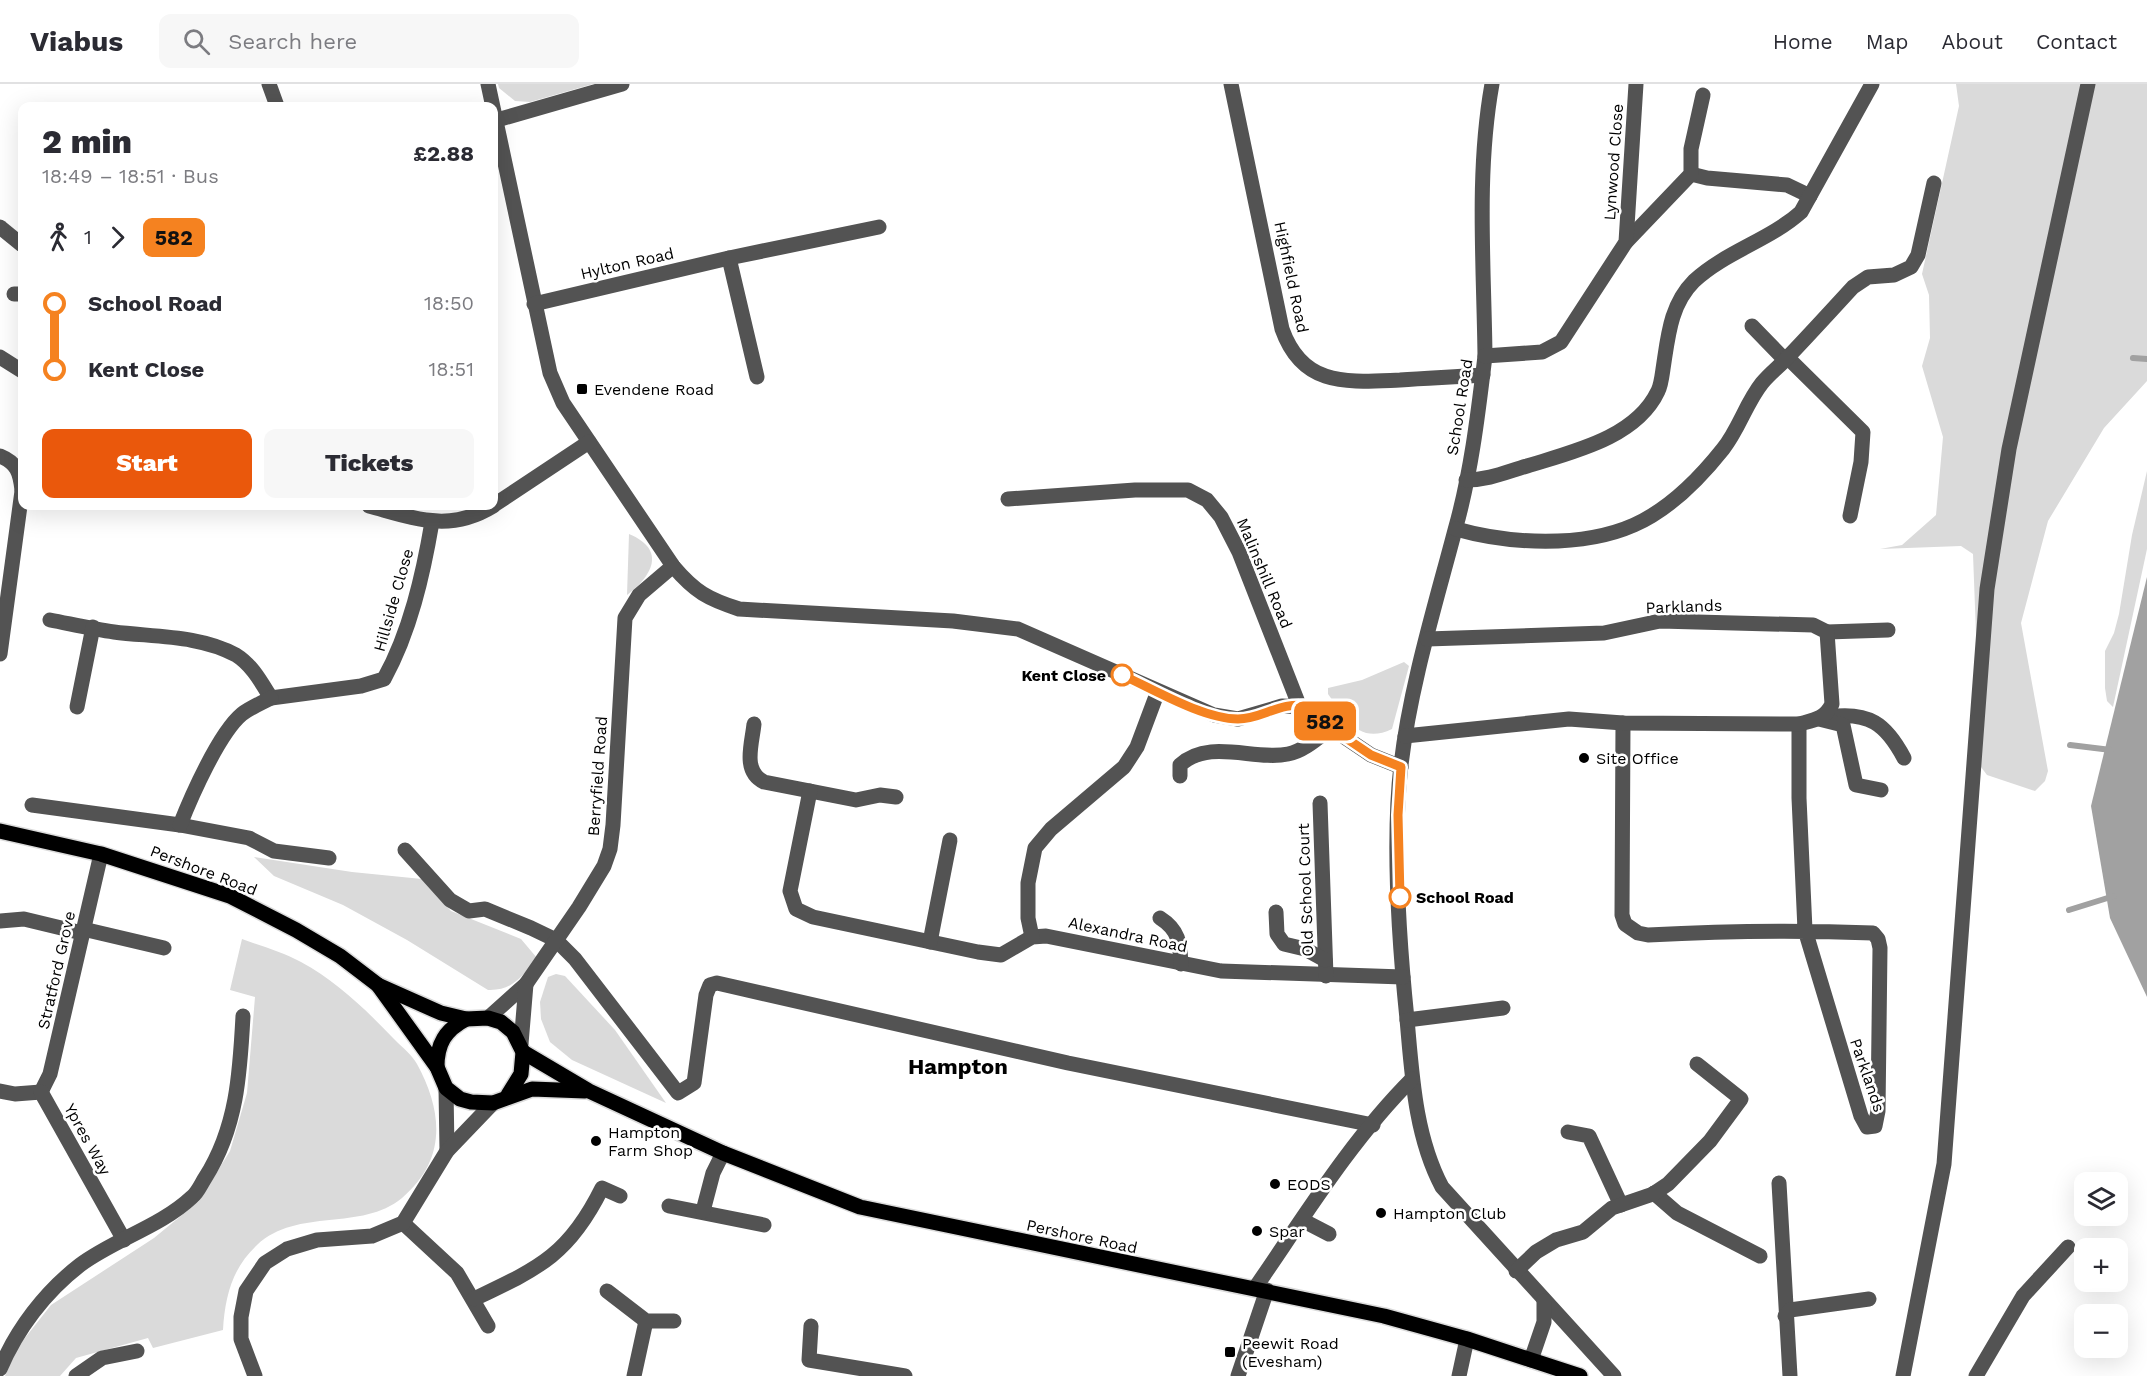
<!DOCTYPE html>
<meta charset="utf-8">
<style>
:root{--surface:#fff;--page:#f7f7f7;--text:#2b2b33;--muted:#7c7c81;--line:#e1e1e2;--accent:#ea580c}
body{margin:0;font-family:"Work Sans",sans-serif;background:var(--page);color:var(--text);height:100vh;display:flex;flex-direction:column;font-size:22px;white-space:nowrap}
*{box-sizing:border-box;margin:0}
p{font-size:20px;color:var(--muted)}
.icon{flex:none;width:33px;height:33px;fill:none;stroke:currentColor;stroke-width:2;stroke-linecap:round;stroke-linejoin:round}
.map{position:relative;flex:1;overflow:hidden}
.side{position:absolute;left:18px;top:18px;width:480px;height:408px;display:flex;flex-direction:column;background:var(--surface);border-radius:12px;box-shadow:0 6px 24px #0002}
.side>*{flex:none}
.badge{padding:0 12px;border-radius:9px;font-size:21px;line-height:39px}
.controls{position:absolute;left:2074px;top:1088px;display:grid;gap:12px}
.controls a{display:grid;place-items:center;width:54px;height:54px;border-radius:12px;background:var(--surface);box-shadow:0 6px 24px #0002;font-size:30px}
.map>.badge{position:absolute;translate:-50% -50%;box-shadow:0 0 0 3px #fff}
.legs{display:flex;align-items:center;gap:9px;height:66px;padding:0 24px;font-size:20px}
.legs p{margin-inline-start:auto}
.headline{display:flex;align-items:center;justify-content:space-between;height:102px;padding:0 24px}
h1{font-size:33px;font-weight:800;line-height:45px}
.primary-button{display:flex;gap:12px;margin-top:auto;padding:12px 24px}
.primary-button a{flex:1;height:69px;border-radius:12px;background:var(--accent);color:#fff;font-size:24px;font-weight:800;line-height:69px;text-align:center}
.primary-button a+a{background:var(--page);color:var(--text)}
ul{padding:0 24px;list-style:none}
li{display:flex;align-items:center;gap:21px;height:66px;font-size:22px}
li i{display:grid;place-items:center;width:9px;height:100%;margin:0 8px;background:currentColor}
li i::after{content:'';width:15px;height:15px;margin:-8px;border:4px solid;border-radius:50%;background:var(--surface)}
li p{margin-inline-start:auto}
li:first-child i{background:linear-gradient(#0000 50%,currentColor 0)}
li:last-child i{background:linear-gradient(currentColor 50%,#0000 0)}
header{display:flex;align-items:center;gap:36px;box-sizing:border-box;height:84px;padding:0 30px;background:var(--surface);border-bottom:2px solid var(--line)}
header strong{font-size:28px}
nav{display:flex;gap:33px;margin-inline-start:auto;font-size:21px}
.search{width:420px;height:54px;background:var(--page);display:flex;align-items:center;gap:15px;box-sizing:border-box;padding:0 21px;border-radius:12px;color:var(--muted);font-size:22px}
.map>svg:first-child{display:block}
.green{fill:#dadada}
.water{fill:#a1a1a1}
.lines{fill:none;stroke-linecap:round;stroke-linejoin:round}
.stream{stroke:#a1a1a1;stroke-width:6}
.major-casing{stroke:#dbdbdb;stroke-width:18}
.minor{stroke:#535353;stroke-width:15}
.major{stroke:#000;stroke-width:15}
.line-1-casing{stroke:#fff;stroke-width:14}
.line-1{stroke:#f58220;stroke-width:9}
.poi-dot{fill:#000;stroke:#fff;stroke-width:2}
.stop-1-dot{fill:#fff;stroke:#f58220;stroke-width:3}
.labels{text-anchor:middle;stroke-width:5;stroke-linejoin:round;paint-order:stroke}
.street-label{font-size:16px;fill:#000;stroke:#fff}
.poi-label{font-size:16px;fill:#000;stroke:#fff;text-anchor:start}
.stop-label{font-size:16px;font-weight:bold;fill:#000;stroke:#fff;text-anchor:end}
.district-label{font-size:22px;font-weight:bold;fill:#000;stroke:#fff}
</style>
<header>
<strong>Viabus</strong>
<div class="search"><svg class="icon" aria-label="search" viewBox="0 0 24 24"><circle cx="10" cy="10" r="6"/><path d="M15 15l6 6"/></svg>Search here</div>
<nav><a>Home</a><a>Map</a><a>About</a><a>Contact</a></nav>
</header>
<div class="map">
<svg width="2147" height="1292" viewBox="0 0 2147 1292">
<rect width="100%" height="100%" fill="#fff"/>
<g class="green">
<polygon points="498,0 593,0 530,18 515,17 499,4"/>
<polygon points="1956,0 2147,0 2147,297 2104,344 2048,437 2021,539 2048,687 2045,697 2035,707 1987,691 1981,683 1973,470 1961,462 1880,465 1902,461 1936,431 1943,353 1922,282 1930,254 1929,211 1922,190 1959,22"/>
<polygon points="2147,387 2147,465 2113,623 2107,617 2105,604 2105,567 2114,549 2119,530 2132,451"/>
<path d="M 629,450 C 667,466 652,492 627,511 Z"/>
<path d="M 1404,578 L 1409,582 L 1392,645 C 1359,661 1345,634 1328,610 L 1328,604 L 1362,596 Z"/>
<path d="M 254,773 L 352,788 L 422,795 L 451,827 L 521,855 L 537,874 C 522,892 513,907 488,906 L 407,856 L 343,821 L 274,792 Z"/>
<path d="M 242,855 C 261,862 283,868 301,878 C 338,898 367,927 395,956 C 402,963 412,971 417,980 C 443,1028 447,1076 402,1114 C 361,1148 298,1123 257,1161 C 232,1184 225,1213 223,1246 L 153,1264 L 148,1254 L 76,1274 L 60,1292 L 5,1292 L 17,1264 L 51,1221 L 154,1154 L 199,1117 L 230,1067 L 247,1009 L 255,913 L 230,906 Z"/>
<polygon points="556,890 565,892 615,946 666,1019 572,976 550,958 541,935 540,918 548,893"/>
</g>
<polygon class="water" points="2147,493 2147,913 2110,834 2091,722"/>
<g class="lines">
<g class="stream">
<polyline points="2133,274 2147,275"/>
<polyline points="2070,661 2111,666"/>
<polyline points="2069,826 2114,812"/>
</g>
<defs>
<g id="major">
<polyline points="0,747 101,770 230,812 296,846 340,872 378,901 441,929 466,935 488,934 501,938 513,948 523,968 521,990 508,1011"/>
<polyline points="378,901 437,983 446,1004 460,1015 471,1018 493,1019 532,1005 585,1007"/>
<polyline points="523,968 589,1007 723,1069 860,1123 1384,1232 1467,1255 1580,1292"/>
<path d="M 437,983 C 437,960 445,946 466,935"/>
</g>
</defs>
<use href="#major" class="major-casing"/>
<g class="minor">
<polyline points="269,0 277,22"/>
<path d="M 488,0 L 550,289 L 563,319 L 673,482 C 695,508 708,515 739,525 L 953,537 L 1018,545 L 1214,631 L 1238,635 L 1282,622 L 1309,623 L 1331,644 L 1371,671 L 1401,683"/>
<path d="M 1231,0 L 1282,245 C 1303,304 1348,298 1400,296 C 1428,294 1455,293 1483,291"/>
<path d="M 1492,0 C 1476,89 1484,182 1485,272 C 1478,330 1471,390 1455,446 C 1435,522 1410,603 1401,681 C 1392,758 1399,857 1407,935 C 1412,991 1415,1052 1442,1103 L 1614,1292"/>
<polyline points="497,36 622,0"/>
<polyline points="1691,90 1707,94 1787,101 1810,112"/>
<polyline points="0,143 22,161"/>
<polyline points="1626,158 1691,90 1691,65 1703,11"/>
<polyline points="729,174 757,293"/>
<polyline points="14,210 22,210"/>
<polyline points="534,220 729,174 879,143"/>
<polyline points="1752,242 1785,276"/>
<polyline points="1485,272 1542,268 1561,258 1626,158 1636,0"/>
<polyline points="0,273 22,287"/>
<polyline points="1787,273 1863,348 1861,378 1850,432"/>
<path d="M 0,372 C 17,379 20,388 22,406"/>
<path d="M 1466,396 C 1489,396 1506,388 1527,382 C 1572,368 1636,354 1658,307 C 1661,301 1662,292 1663,285 C 1668,253 1670,221 1694,197 C 1725,168 1770,156 1801,128 L 1872,0"/>
<polyline points="1008,415 1135,406 1188,406 1207,416 1221,433 1239,468 1299,621"/>
<polyline points="494,421 589,358"/>
<path d="M 369,422 C 414,434 449,449 493,422"/>
<path d="M 1456,445 C 1509,460 1582,464 1634,441 C 1668,426 1700,394 1723,365 C 1739,345 1746,319 1762,299 C 1770,289 1780,282 1788,273 C 1810,250 1831,227 1853,203 L 1868,193 L 1894,191 L 1911,183 L 1918,171 L 1934,99"/>
<path d="M 50,536 C 71,540 93,545 114,548 C 153,553 200,551 236,571 C 252,581 261,598 271,614 L 361,602 L 384,595 C 410,548 423,491 432,438"/>
<polyline points="1827,548 1888,546"/>
<polyline points="0,570 22,407"/>
<polyline points="77,623 93,543"/>
<path d="M 1828,633 C 1869,627 1886,640 1904,674"/>
<polyline points="1819,635 1843,641 1856,701 1881,706"/>
<path d="M 1623,639 L 1622,831 L 1625,840 L 1638,849 L 1648,851 C 1723,847 1797,846 1873,849 L 1878,855 L 1880,864 L 1878,1027 L 1875,1042 L 1867,1043 L 1861,1032 L 1805,846 L 1799,714 L 1799,640"/>
<path d="M 754,640 C 752,660 742,687 764,698 L 856,716 L 880,711 L 896,713"/>
<path d="M 1405,652 L 1569,635 L 1623,639 L 1799,640 C 1814,636 1825,635 1832,620 L 1827,548 L 1813,541 L 1660,537 L 1604,549 L 1427,555"/>
<path d="M 1180,692 L 1180,681 C 1209,654 1254,677 1288,670 C 1304,667 1319,653 1331,644"/>
<polyline points="810,707 790,807 796,825 813,833 978,868 1001,871 1032,853 1046,852 1221,887 1403,893"/>
<polyline points="1320,719 1326,892"/>
<polyline points="32,721 180,741 249,754 274,767 329,774"/>
<path d="M 180,741 C 191,713 219,649 242,630 C 250,624 261,619 271,614"/>
<polyline points="405,766 450,816 469,827 485,825 531,844 556,856 575,875 678,1009 694,999 706,911 710,901 717,899 1068,979 1373,1041"/>
<polyline points="1276,828 1277,850 1284,860 1305,865 1325,876"/>
<path d="M 1160,834 C 1179,846 1180,859 1181,880"/>
<polyline points="0,837 24,835 82,849"/>
<polyline points="83,845 164,864"/>
<polyline points="1032,853 1028,834 1028,799 1035,764 1051,745 1124,683 1137,663 1158,607"/>
<polyline points="930,858 950,756"/>
<polyline points="488,934 526,900 579,823 604,782 610,765 613,741 625,534 639,511 673,482"/>
<polyline points="1407,936 1503,924"/>
<polyline points="521,960 526,900"/>
<polyline points="446,1004 447,1067"/>
<polyline points="0,1007 15,1010 41,1008"/>
<polyline points="41,1008 50,990 101,770"/>
<polyline points="41,1008 124,1156"/>
<polyline points="1568,1048 1589,1052 1621,1121"/>
<polyline points="1779,1099 1790,1292"/>
<polyline points="1654,1109 1677,1129 1760,1172"/>
<polyline points="669,1122 764,1141"/>
<polyline points="703,1127 713,1089 723,1069"/>
<polyline points="1302,1136 1329,1150"/>
<polyline points="403,1139 457,1189 488,1242"/>
<polyline points="1516,1187 1536,1168 1556,1156 1583,1148 1612,1124 1653,1110 1668,1100 1710,1057 1741,1015 1697,980"/>
<path d="M 1255,1204 C 1304,1133 1351,1056 1412,995"/>
<polyline points="607,1207 646,1237 674,1237"/>
<path d="M 474,1215 C 539,1184 569,1171 602,1104 L 620,1112"/>
<polyline points="1785,1232 1790,1226 1869,1215"/>
<polyline points="811,1242 809,1276 905,1292"/>
<polyline points="1531,1276 1544,1238 1544,1217"/>
<path d="M 0,1285 C 17,1245 45,1208 80,1181 C 115,1155 160,1143 192,1113 C 198,1108 201,1100 205,1094 C 237,1044 240,989 243,932"/>
<polyline points="76,1292 102,1274 137,1267"/>
<polyline points="255,1292 241,1255 241,1233 246,1207 265,1179 287,1165 317,1156 372,1152 403,1139 447,1067 493,1019"/>
<polyline points="634,1292 646,1237"/>
<polyline points="1238,1292 1267,1206"/>
<polyline points="1459,1292 1467,1255"/>
<polyline points="1903,1292 1944,1080 1987,505 2009,365 2088,0"/>
<polyline points="1976,1292 2023,1212 2068,1163"/>
</g>
<use href="#major" class="major"/>
</g>
<g class="lines">
<defs>
<path id="line-1" d="M 1122,591 C 1153,605 1203,635 1238,635 C 1263,635 1279,617 1309,622 L 1331,644 L 1371,671 L 1401,683 L 1398,731 L 1400,813"/>
</defs>
<use href="#line-1" class="line-1-casing"/>
<use href="#line-1" class="line-1"/>
</g>
<g class="poi-dot">
<rect x="576" y="299" width="12" height="12" rx="3"/>
<circle cx="1584" cy="674" r="6"/>
<circle cx="596" cy="1057" r="6"/>
<circle cx="1275" cy="1100" r="6"/>
<circle cx="1381" cy="1129" r="6"/>
<circle cx="1257" cy="1147" r="6"/>
<rect x="1224" y="1262" width="12" height="12" rx="3"/>
</g>
<g class="stop-1-dot">
<circle cx="1122" cy="591" r="10"/>
<circle cx="1400" cy="813" r="10"/>
</g>
<g class="labels">
<g class="street-label">
<text transform="translate(1613 78) rotate(-86)" y="6">Lynwood Close</text>
<text transform="translate(627 179) rotate(-13)" y="6">Hylton Road</text>
<text transform="translate(1292 193) rotate(78)" y="6">Highfield Road</text>
<text transform="translate(1459 323) rotate(-81)" y="6">School Road</text>
<text transform="translate(1265 489) rotate(67)" y="6">Malinshill Road</text>
<text transform="translate(393 516) rotate(-74)" y="6">Hillside Close</text>
<text transform="translate(1684 522) rotate(-2)" y="6">Parklands</text>
<text transform="translate(597 692) rotate(-86)" y="6">Berryfield Road</text>
<text transform="translate(204 786) rotate(21)" y="6">Pershore Road</text>
<text transform="translate(1305 806) rotate(-92)" y="6">Old School Court</text>
<text transform="translate(1128 850) rotate(12)" y="6">Alexandra Road</text>
<text transform="translate(56 886) rotate(-77)" y="6">Stratford Grove</text>
<text transform="translate(1868 991) rotate(71)" y="6">Parklands</text>
<text transform="translate(88 1055) rotate(61)" y="6">Ypres Way</text>
<text transform="translate(1082 1152) rotate(12)" y="6">Pershore Road</text>
</g>
<g class="poi-label">
<text x="594" y="311">Evendene Road</text>
<text x="1596" y="680">Site Office</text>
<text x="608" y="1054">Hampton<tspan x="608" dy="18">Farm Shop</tspan></text>
<text x="1287" y="1106">EODS</text>
<text x="1393" y="1135">Hampton Club</text>
<text x="1269" y="1153">Spar</text>
<text x="1242" y="1265">Peewit Road<tspan x="1242" dy="18">(Evesham)</tspan></text>
</g>
<g class="stop-label">
<text x="1106" y="597">Kent Close</text>
<text x="1416" y="819" text-anchor="start">School Road</text>
</g>
<g class="district-label">
<text x="958" y="990">Hampton</text>
</g>
</g>
</svg>
<div class="controls">
<a><svg class="icon" aria-label="layers" viewBox="0 0 24 24"><path d="M12 4l9 5-9 5-9-5zM3 14l9 5 9-5"/></svg></a>
<a>+</a>
<a>−</a>
</div>
<b class="badge" style="left:1325px;top:637px;background:#f58220;color:#111">582</b>
<section class="side">
<div class="headline"><div><h1>2 min</h1><p>18:49 – 18:51 · Bus</p></div><b>£2.88</b></div>
<div class="legs"><svg class="icon" aria-label="walk" viewBox="0 0 24 24"><circle cx="13" cy="4" r="2"/><path d="M13 8l-2 6 4 7M11 14l-3 7M7 12l3-4h3l4 4"/></svg>1<svg class="icon" aria-label="forward" viewBox="0 0 24 24"><path d="M9 5l7 7-7 7"/></svg><b class="badge" style="background:#f58220;color:#111">582</b></div>
<ul>
<li><i style="color:#f58220"></i><b>School Road</b><p>18:50</p></li>
<li><i style="color:#f58220"></i><b>Kent Close</b><p>18:51</p></li>
</ul>
<div class="primary-button"><a>Start</a><a>Tickets</a></div>
</section>
</div>
